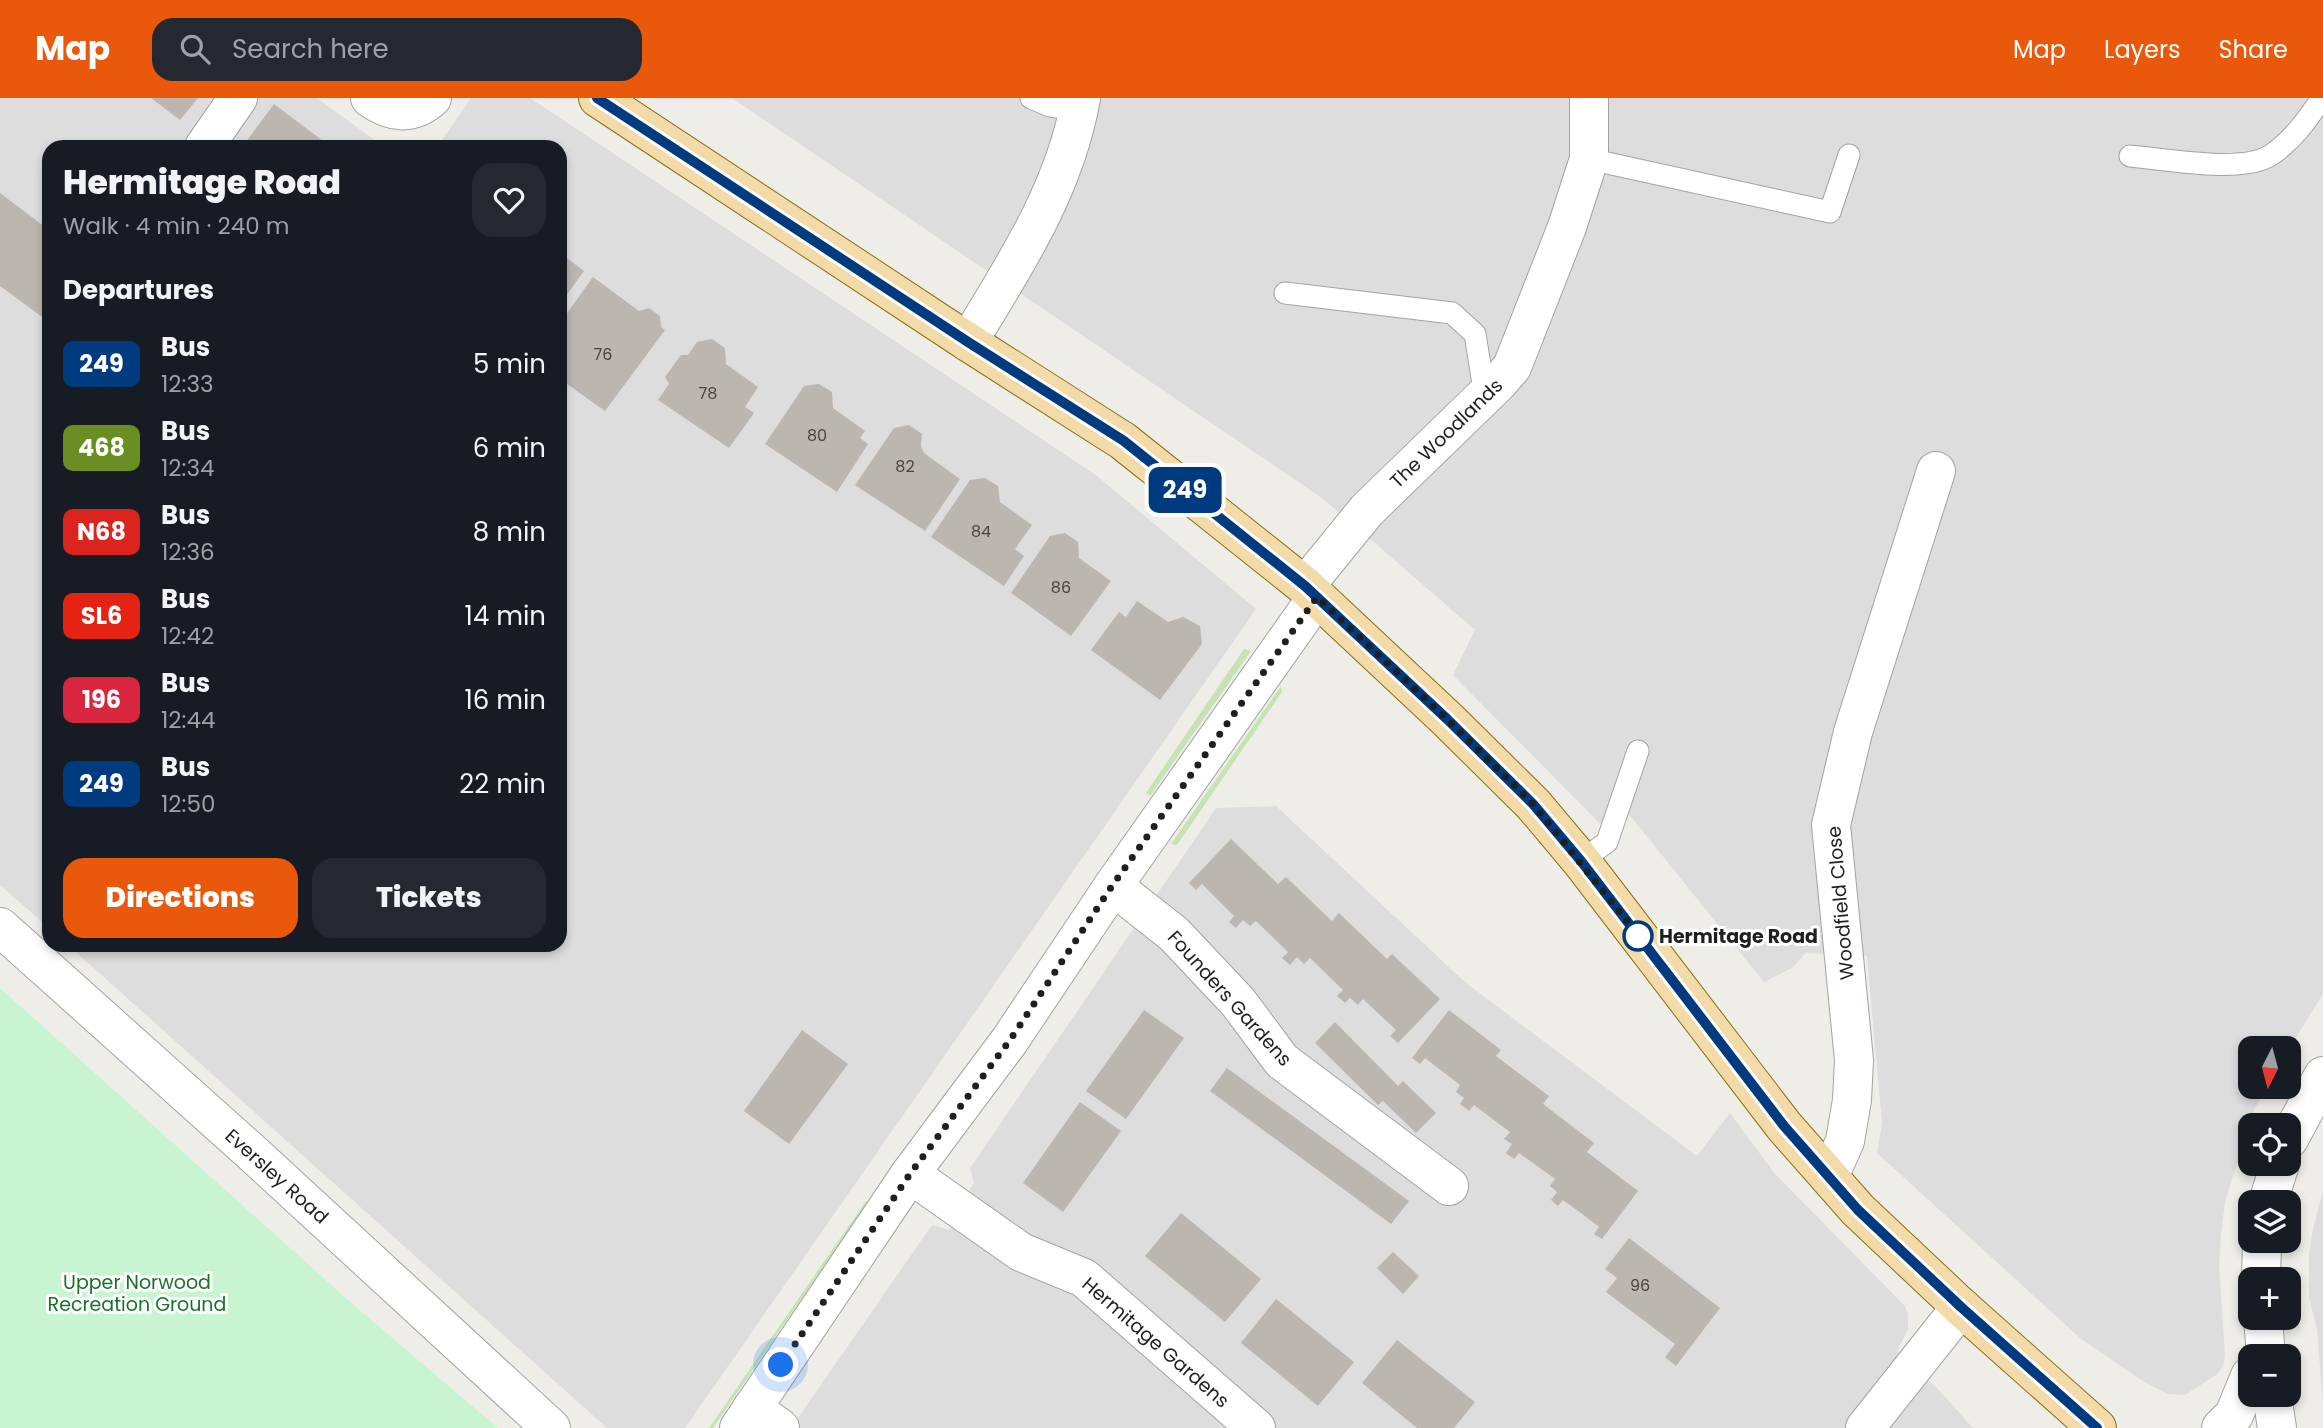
<!DOCTYPE html>
<meta charset="utf-8">
<style>
:root{--surface:#171b24;--page:#242831;--text:#f1f3f6;--muted:#9ea1a6;--accent:#ea580c}
body{margin:0;font-family:Poppins,sans-serif;background:var(--page);color:var(--text);height:100vh;display:flex;flex-direction:column;font-size:26px;white-space:nowrap}
*{box-sizing:border-box;margin:0}
p{font-size:23px;color:var(--muted)}
.icon{flex:none;width:38px;height:38px;fill:none;stroke:currentColor;stroke-width:2;stroke-linecap:round;stroke-linejoin:round}
.map{position:relative;flex:1;overflow:hidden}
.panel{position:absolute;left:42px;top:42px;width:525px;height:812px;display:flex;flex-direction:column;background:var(--surface);border-radius:21px;box-shadow:0 4px 10px #0003}
.panel>*{flex:none}
.badge{padding:0 14px;border-radius:10px;font-size:24px;line-height:46px}
.needle{width:46px;rotate:186deg}
.fabs{position:absolute;left:2238px;top:938px;display:grid;gap:14px}
.fabs a{display:grid;place-items:center;width:63px;height:63px;border-radius:14px;background:var(--surface);box-shadow:0 4px 10px #0003;font-size:35px}
.you{position:absolute;width:35px;height:35px;margin:-18px;border:5px solid #fff;border-radius:50%;background:#1a73e8;box-shadow:0 0 0 10px #1a73e833}
.map>.badge{position:absolute;translate:-50% -50%;box-shadow:0 0 0 4px #fff}
h2{padding:0 21px;font-size:26px;line-height:63px}
.round{display:grid;place-items:center;flex:none;width:74px;height:74px;border-radius:21px;background:var(--page)}
.overview{display:flex;align-items:center;justify-content:space-between;height:119px;padding:0 21px}
h1{font-size:33px;font-weight:800;line-height:52px}
.action{display:flex;gap:14px;margin-top:auto;padding:14px 21px}
.action a{flex:1;height:80px;border-radius:21px;background:var(--accent);color:#fff;font-size:28px;font-weight:800;line-height:80px;text-align:center}
.action a+a{background:var(--page);color:var(--text)}
ul{padding:0;list-style:none}
li{display:flex;align-items:center;gap:21px;height:84px;padding:0 21px}
li div{flex:1}
li b{display:block;font-size:26px}
li em{font-style:normal}
li .badge{min-width:77px;font-weight:700;text-align:center}
header{display:flex;align-items:center;gap:42px;box-sizing:border-box;height:98px;padding:0 35px;background:var(--accent);color:#fff}
header strong{font-size:33px}
nav{display:flex;gap:38px;margin-inline-start:auto;font-size:24px}
.search{width:490px;height:63px;background:var(--page);display:flex;align-items:center;gap:18px;box-sizing:border-box;padding:0 24px;border-radius:21px;color:var(--muted);font-size:26px}
.map>svg:first-child{display:block}
.residential{fill:#ddd}
.grass{fill:#c5e3b3}
.park{fill:#c9f4d1}
.building{fill:#bcb6b0}
.lines{fill:none;stroke-linecap:round;stroke-linejoin:round}
.service-casing{stroke:#a3a3a3;stroke-width:23}
.minor-casing{stroke:#a3a3a3;stroke-width:40}
.tertiary-casing{stroke:#a3a3a3;stroke-width:40}
.primary-casing{stroke:#8a7011;stroke-width:40}
.service{stroke:#fff;stroke-width:21}
.minor{stroke:#fff;stroke-width:38}
.tertiary{stroke:#fff;stroke-width:38}
.primary{stroke:#f2dba9;stroke-width:38}
.line-casing{stroke:#fff;stroke-width:16}
.line{stroke:#003b80;stroke-width:10}
.walk{stroke:#1f1f1f;stroke-width:7;stroke-dasharray:0 12.6}
.stop-dot{fill:#fff;stroke:#003b80;stroke-width:3.5}
.labels{text-anchor:middle;stroke-width:6;stroke-linejoin:round;paint-order:stroke}
.number-label{font-size:16px;fill:#464543}
.street-label{font-size:19px;fill:#1f1f1f;stroke:#fff}
.stop-label{font-size:19px;font-weight:bold;fill:#1f1f1f;stroke:#fff;text-anchor:start}
.park-label{font-size:19px;fill:#18732a;stroke:#fff}
</style>
<header>
<strong>Map</strong>
<div class="search"><svg class="icon" aria-label="search" viewBox="0 0 24 24"><circle cx="10" cy="10" r="6"/><path d="M15 15l6 6"/></svg>Search here</div>
<nav><a>Map</a><a>Layers</a><a>Share</a></nav>
</header>
<div class="map">
<svg width="2323" height="1330" viewBox="0 0 2323 1330">
<rect width="100%" height="100%" fill="#efede7"/>
<g class="residential">
<polygon points="0,0 317,0 384,49 49,49 49,830 0,787"/>
<polygon points="471,0 530,0 1097,378 1256,511 685,1330 607,1330 68,847 560,847 560,49 437,49"/>
<polygon points="732,0 2323,0 2323,896 2289,951 2250,950 2250,989 2267,989 2254,1012 2225,1104 2221,1137 2219,1168 2225,1258 2223,1268 2216,1277 2185,1297 2167,1296 2141,1282 2080,1240 1877,1055 1882,1025 1867,858 1806,855 1792,870 1764,884 1628,715 1619,745 1453,577 1475,532 1368,439 1322,400"/>
<polygon points="1276,708 1466,885 1697,1058 1730,1015 1775,1076 1905,1208 1908,1216 1908,1231 1897,1253 1938,1291 1973,1330 791,1330 932,1127 949,1132 974,1084 970,1070 1216,710"/>
<polygon points="2323,1093 2323,1306 2317,1232 2309,1199 2309,1155 2313,1131"/>
</g>
<g class="grass">
<polygon points="1244,551 1251,553 1150,698 1146,695"/>
<polygon points="1281,588 1282,594 1177,747 1171,746"/>
<polygon points="866,1103 868,1104 713,1330 709,1330"/>
</g>
<polygon class="park" points="0,890 357,1210 498,1330 0,1330"/>
<g class="building">
<polygon points="151,0 198,0 180,22"/>
<polygon points="274,6 331,49 242,49"/>
<polygon points="0,95 49,132 49,224 0,188"/>
<polygon points="560,155 584,173 560,206"/>
<polygon points="593,179 639,213 649,210 660,218 661,229 665,232 605,313 560,281 560,225"/>
<polygon points="712,241 725,250 726,266 758,289 745,309 754,315 729,350 658,302 669,286 665,279 681,257 688,257 697,244"/>
<polygon points="819,286 832,294 833,310 865,333 860,340 868,346 837,394 765,346 804,288"/>
<polygon points="909,327 922,336 921,348 924,355 960,381 925,433 855,387 894,330"/>
<polygon points="985,380 998,388 1000,404 1032,427 1015,451 1024,458 1004,488 931,439 970,382"/>
<polygon points="1065,435 1078,444 1079,460 1111,483 1071,538 1011,495 1050,438"/>
<polygon points="1137,503 1168,524 1183,519 1200,528 1202,546 1160,602 1091,552 1119,514 1126,519"/>
<polygon points="1231,741 1278,786 1286,779 1332,823 1339,815 1387,861 1392,856 1440,901 1398,945 1390,938 1396,932 1363,901 1358,907 1350,900 1345,905 1337,898 1343,892 1310,860 1304,866 1297,859 1290,867 1282,860 1288,854 1256,823 1250,828 1243,822 1236,830 1229,824 1234,818 1202,786 1196,792 1189,785"/>
<polygon points="1144,912 1184,940 1126,1021 1086,993"/>
<polygon points="1449,912 1501,952 1496,958 1549,998 1543,1006 1594,1045 1587,1054 1638,1093 1602,1141 1594,1136 1599,1129 1581,1115 1563,1102 1558,1108 1551,1102 1557,1094 1550,1088 1555,1081 1519,1055 1514,1061 1506,1055 1512,1046 1504,1041 1510,1034 1474,1007 1469,1013 1460,1006 1464,1000 1456,994 1460,987 1425,960 1420,966 1412,960"/>
<polygon points="1335,924 1398,988 1403,983 1436,1015 1416,1035 1383,1003 1378,1007 1315,945"/>
<polygon points="802,932 848,966 789,1046 744,1013"/>
<polygon points="1227,970 1409,1103 1391,1126 1210,993"/>
<polygon points="1080,1004 1121,1033 1063,1114 1023,1085"/>
<polygon points="1181,1115 1261,1181 1225,1224 1145,1158"/>
<polygon points="1629,1140 1720,1210 1676,1268 1665,1259 1675,1246 1606,1194 1617,1180 1605,1171"/>
<polygon points="1393,1154 1419,1178 1403,1196 1377,1170"/>
<polygon points="1276,1201 1354,1264 1318,1308 1241,1245"/>
<polygon points="1397,1242 1475,1304 1454,1330 1417,1330 1362,1285"/>
</g>
<g class="lines">
<defs>
<g id="service">
<polyline points="1031,0 1050,8 1079,13"/>
<path d="M 2130,58 C 2165,61 2242,76 2271,57 C 2293,42 2307,22 2322,0"/>
<polyline points="1589,61 1830,114 1849,57"/>
<polyline points="1285,195 1452,215 1475,236 1485,298"/>
<polyline points="1581,763 1607,744 1638,653"/>
</g>
<g id="minor">
<path d="M 370,0 C 391,15 412,18 432,0"/>
<polyline points="204,49 238,0"/>
<path d="M 968,244 C 1015,167 1065,91 1081,0"/>
<polyline points="1305,488 1367,412 1498,285 1512,269 1567,129 1589,61 1589,0"/>
<polyline points="1113,788 1174,836 1238,904 1282,963 1449,1088"/>
<polyline points="0,829 249,1052 551,1330"/>
<polyline points="910,1076 1021,1154 1084,1180 1256,1330"/>
<polyline points="1829,1079 1845,1043 1852,1002 1854,962 1831,727 1853,634 1936,373"/>
<polyline points="752,1310 780,1330"/>
<polyline points="1865,1330 1961,1209"/>
</g>
<g id="tertiary">
<polyline points="2289,1041 2323,978"/>
<polyline points="2268,1104 2280,1066"/>
<polyline points="2261,1181 2262,1143"/>
<polyline points="2263,1220 2266,1258"/>
<polyline points="2272,1297 2277,1330"/>
<polyline points="739,1330 910,1076 1010,942 1113,788 1317,499"/>
<polyline points="2221,1330 2234,1317 2250,1278"/>
</g>
<polyline id="primary" points="598,0 968,244 1123,343 1305,488 1447,621 1533,706 1581,763 1784,1028 1858,1112 1961,1209 2097,1330"/>
</defs>
<use href="#service" class="service-casing"/>
<use href="#minor" class="minor-casing"/>
<use href="#tertiary" class="tertiary-casing"/>
<use href="#primary" class="primary-casing"/>
<use href="#service" class="service"/>
<use href="#minor" class="minor"/>
<use href="#tertiary" class="tertiary"/>
<use href="#primary" class="primary"/>
</g>
<g class="lines">
<defs>
<polyline id="line" points="597,0 968,244 1124,343 1305,488 1447,621 1533,706 1581,763 1784,1028 1858,1112 1961,1209 2097,1330"/>
</defs>
<use href="#line" class="line-casing"/>
<use href="#line" class="line"/>
<polyline class="walk" points="781,1267 910,1076 1010,942 1112,788 1317,499 1447,621 1533,706 1642,842 1638,838"/>
</g>
<circle class="stop-dot" cx="1638" cy="838" r="14"/>
<g class="labels">
<g class="number-label">
<text x="603" y="262">76</text>
<text x="708" y="301">78</text>
<text x="817" y="343">80</text>
<text x="905" y="374">82</text>
<text x="981" y="439">84</text>
<text x="1061" y="495">86</text>
<text x="1640" y="1193">96</text>
</g>
<g class="street-label">
<text transform="translate(1446 335) rotate(-44)" y="7">The Woodlands</text>
<text transform="translate(1840 805) rotate(-95)" y="7">Woodfield Close</text>
<text transform="translate(1230 900) rotate(48)" y="7">Founders Gardens</text>
<text transform="translate(277 1078) rotate(42)" y="7">Eversley Road</text>
<text transform="translate(1156 1244) rotate(41)" y="7">Hermitage Gardens</text>
</g>
<g class="stop-label">
<text x="1659" y="845">Hermitage Road</text>
</g>
<g class="park-label">
<text x="137" y="1191">Upper Norwood<tspan x="137" dy="22">Recreation Ground</tspan></text>
</g>
</g>
</svg>
<div class="fabs">
<a><svg class="needle" viewBox="-14 -14 28 28"><path d="M0-13l5 13h-10z" fill="#e53935"/><path d="M0 13l5-13h-10z" fill="#9ea1a6"/></svg></a>
<a><svg class="icon" aria-label="locate" viewBox="0 0 24 24"><circle cx="12" cy="12" r="6"/><path d="M12 2v4M12 18v4M2 12h4M18 12h4"/></svg></a>
<a><svg class="icon" aria-label="layers" viewBox="0 0 24 24"><path d="M12 4l9 5-9 5-9-5zM3 14l9 5 9-5"/></svg></a>
<a>+</a>
<a>−</a>
</div>
<div class="you" style="left:781px;top:1267px"></div>
<b class="badge" style="left:1185px;top:392px;background:#003b80;color:#fff">249</b>
<section class="panel">
<div class="overview"><div><h1>Hermitage Road</h1><p>Walk · 4 min · 240 m</p></div><a class="round"><svg class="icon" aria-label="heart" viewBox="0 0 24 24"><path d="M12 20l-8-8c-3-5 5-10 8-4 3-6 11-1 8 4z"/></svg></a></div>
<h2>Departures</h2>
<ul>
<li><span class="badge" style="background:#003b80;color:#fff">249</span><div><b>Bus</b><p>12:33</p></div><em>5 min</em></li>
<li><span class="badge" style="background:#6b8e23;color:#fff">468</span><div><b>Bus</b><p>12:34</p></div><em>6 min</em></li>
<li><span class="badge" style="background:#dc241f;color:#fff">N68</span><div><b>Bus</b><p>12:36</p></div><em>8 min</em></li>
<li><span class="badge" style="background:#e42313;color:#fff">SL6</span><div><b>Bus</b><p>12:42</p></div><em>14 min</em></li>
<li><span class="badge" style="background:#d7263d;color:#fff">196</span><div><b>Bus</b><p>12:44</p></div><em>16 min</em></li>
<li><span class="badge" style="background:#003b80;color:#fff">249</span><div><b>Bus</b><p>12:50</p></div><em>22 min</em></li>
</ul>
<div class="action"><a>Directions</a><a>Tickets</a></div>
</section>
</div>
